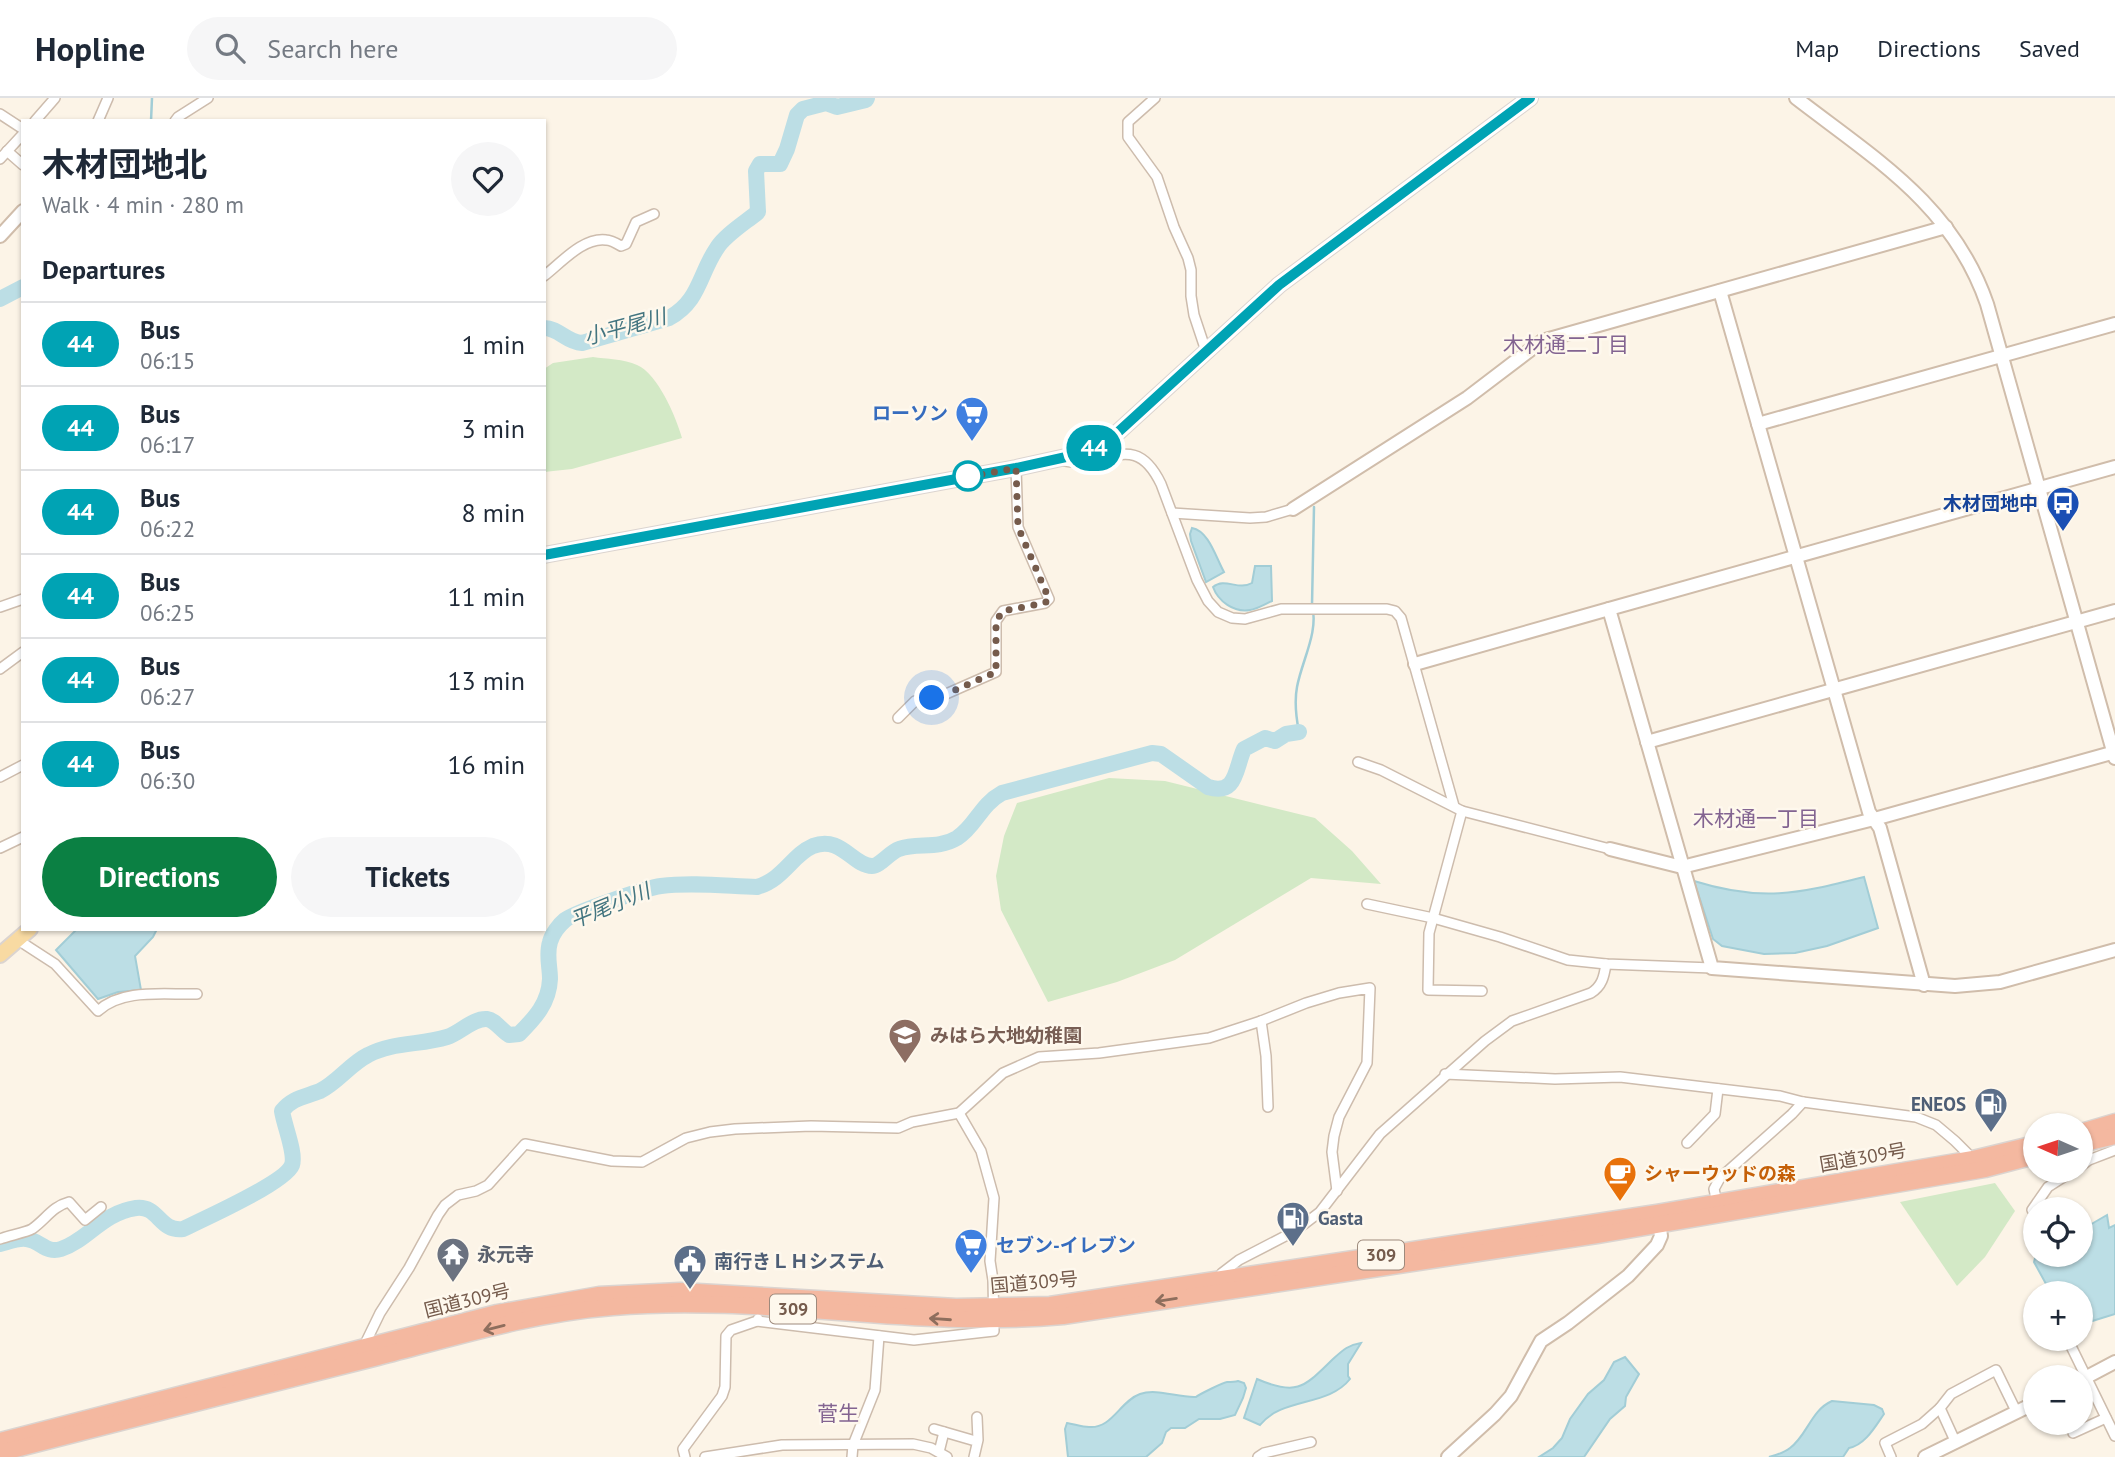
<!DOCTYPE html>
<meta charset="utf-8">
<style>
:root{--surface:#fff;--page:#f6f6f7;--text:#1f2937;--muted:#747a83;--line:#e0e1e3;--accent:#0b8043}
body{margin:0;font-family:"PT Sans","Noto Sans JP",sans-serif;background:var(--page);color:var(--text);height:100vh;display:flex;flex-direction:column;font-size:26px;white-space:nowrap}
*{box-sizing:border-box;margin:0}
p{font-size:23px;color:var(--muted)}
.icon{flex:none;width:38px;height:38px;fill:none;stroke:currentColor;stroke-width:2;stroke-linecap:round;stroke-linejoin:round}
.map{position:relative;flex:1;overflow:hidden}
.drawer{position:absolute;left:21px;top:21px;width:525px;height:812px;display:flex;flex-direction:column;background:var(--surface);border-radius:0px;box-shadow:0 2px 5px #0004}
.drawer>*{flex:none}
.badge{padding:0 14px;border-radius:23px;font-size:24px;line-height:46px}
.needle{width:46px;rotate:273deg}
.buttons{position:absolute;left:2023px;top:1015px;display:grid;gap:14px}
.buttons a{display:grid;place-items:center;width:70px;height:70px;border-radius:50%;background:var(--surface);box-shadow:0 2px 5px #0004;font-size:35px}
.you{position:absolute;width:35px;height:35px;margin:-18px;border:5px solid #fff;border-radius:50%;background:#1a73e8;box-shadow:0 0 0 10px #1a73e833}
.map>.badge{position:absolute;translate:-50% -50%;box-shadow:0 0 0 4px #fff}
h2{padding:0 21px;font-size:26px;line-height:63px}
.round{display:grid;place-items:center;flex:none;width:74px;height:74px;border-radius:37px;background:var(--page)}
.headline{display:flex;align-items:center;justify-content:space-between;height:119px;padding:0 21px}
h1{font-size:33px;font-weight:700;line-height:52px}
.primary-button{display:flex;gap:14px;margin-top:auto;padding:14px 21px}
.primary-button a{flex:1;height:80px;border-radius:42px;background:var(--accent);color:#fff;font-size:28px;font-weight:700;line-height:80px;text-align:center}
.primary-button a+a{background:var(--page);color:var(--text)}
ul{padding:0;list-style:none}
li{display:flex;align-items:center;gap:21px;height:84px;padding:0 21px;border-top:2px solid var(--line)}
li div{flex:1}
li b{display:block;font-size:26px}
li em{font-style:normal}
li .badge{min-width:77px;font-weight:700;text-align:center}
header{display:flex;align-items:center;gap:42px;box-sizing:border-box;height:98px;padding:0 35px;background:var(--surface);border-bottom:2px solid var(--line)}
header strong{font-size:33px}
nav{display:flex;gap:38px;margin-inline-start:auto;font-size:24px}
.search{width:490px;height:63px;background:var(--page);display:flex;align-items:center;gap:18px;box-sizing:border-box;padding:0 24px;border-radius:38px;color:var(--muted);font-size:26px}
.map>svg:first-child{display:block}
.green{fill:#d3e9c6}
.water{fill:#bcdee5;stroke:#a2cdd6;stroke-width:2}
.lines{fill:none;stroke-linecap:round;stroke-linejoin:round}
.stream{stroke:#a2cdd6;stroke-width:2.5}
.river{stroke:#bcdee5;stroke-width:16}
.street-casing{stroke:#cdbcad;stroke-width:12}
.secondary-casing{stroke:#d0bdab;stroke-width:16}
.primary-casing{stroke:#dbd4d0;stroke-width:18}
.highway-casing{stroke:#dbd4d0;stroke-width:19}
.street{stroke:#fff;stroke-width:9}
.secondary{stroke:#fff;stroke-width:12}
.primary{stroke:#f8daa2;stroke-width:14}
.highway{stroke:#f4b8a0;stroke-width:16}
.oneway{stroke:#8e6e5d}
.line-casing{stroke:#fff;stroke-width:16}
.line{stroke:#00a3b4;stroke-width:10}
.walk{stroke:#755b4c;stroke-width:7;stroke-dasharray:0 12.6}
.stop-dot{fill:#fff;stroke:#00a3b4;stroke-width:3.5}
.labels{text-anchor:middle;stroke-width:5;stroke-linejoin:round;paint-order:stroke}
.shield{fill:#fef8ed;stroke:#9e8a7c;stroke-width:2}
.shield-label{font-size:18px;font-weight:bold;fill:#755b4c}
.shop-label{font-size:19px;font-weight:bold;fill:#366cbe;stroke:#fef8ed;text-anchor:end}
.transit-label{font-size:19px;font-weight:bold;fill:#164399;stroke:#fef8ed;text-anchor:end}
.education-label{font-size:19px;font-weight:bold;fill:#785e54;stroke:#fef8ed;text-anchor:start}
.service-label{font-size:19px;font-weight:bold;fill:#4e5e75;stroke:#fef8ed;text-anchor:start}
.street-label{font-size:19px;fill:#755b4c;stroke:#fef8ed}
.food-label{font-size:19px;font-weight:bold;fill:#c56008;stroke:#fef8ed;text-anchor:start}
.worship-label{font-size:19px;font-weight:bold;fill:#5b616d;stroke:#fef8ed;text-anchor:start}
.water-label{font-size:21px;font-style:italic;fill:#437580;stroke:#fef8ed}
.neighbourhood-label{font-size:21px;fill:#836491;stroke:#fef8ed}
</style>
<header>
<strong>Hopline</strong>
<div class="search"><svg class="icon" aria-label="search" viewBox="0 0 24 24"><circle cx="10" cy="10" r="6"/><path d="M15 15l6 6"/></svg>Search here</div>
<nav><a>Map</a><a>Directions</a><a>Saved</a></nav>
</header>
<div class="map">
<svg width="2115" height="1359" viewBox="0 0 2115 1359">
<rect width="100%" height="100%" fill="#fcf4e7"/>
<g class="green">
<path d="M 593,259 C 606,261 624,261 637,267 C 658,276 676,319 682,340 L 572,371 L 544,374 L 544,271 L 553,265 Z"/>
<polygon points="1109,680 1165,683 1315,720 1352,753 1381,786 1311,780 1175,862 1117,884 1048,904 1001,812 996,778 1004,738 1017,705"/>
<polygon points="1995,1085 2015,1113 1985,1159 1957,1188 1900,1104"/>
</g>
<g class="water">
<path d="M 1192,430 C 1209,433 1216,460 1224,474 L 1206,484 L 1191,443 L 1190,436 Z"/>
<path d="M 1255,468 L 1271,468 L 1272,503 C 1265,506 1257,511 1250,512 C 1234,515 1218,503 1213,489 C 1225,479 1238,493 1252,485 Z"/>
<path d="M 1864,779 L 1878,830 L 1827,848 L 1795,855 L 1764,856 L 1722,848 L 1713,841 L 1694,783 C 1761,804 1797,796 1864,779 Z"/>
<polygon points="77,831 157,831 153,839 135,858 141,892 118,894 98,901 56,852"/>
<polygon points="2107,1117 2109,1130 2115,1127 2115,1216 2086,1225 2081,1230 2081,1195 2051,1195 2034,1164 2035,1160 2043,1157 2081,1157 2081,1127 2088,1128"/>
<path d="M 1361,1245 L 1348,1266 L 1348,1278 L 1350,1281 C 1328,1309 1282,1299 1260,1327 L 1244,1320 L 1257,1281 C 1298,1299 1305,1288 1333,1261 C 1343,1252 1348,1247 1361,1245 Z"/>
<polygon points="1625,1259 1639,1276 1626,1299 1625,1308 1610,1321 1584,1359 1539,1359 1553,1350 1562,1340 1570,1321 1588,1296 1604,1282 1614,1264"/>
<path d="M 1238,1283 L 1244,1285 L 1246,1290 L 1243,1300 L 1235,1317 L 1220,1321 L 1199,1321 L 1185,1330 L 1171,1330 L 1166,1334 L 1162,1345 L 1146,1359 L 1068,1359 L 1065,1331 L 1067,1325 C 1074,1326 1082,1329 1089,1329 C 1112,1331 1120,1303 1140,1296 C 1157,1290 1178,1300 1196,1299 C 1198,1297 1224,1284 1227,1284 C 1231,1284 1235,1284 1238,1283 Z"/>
<path d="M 1832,1303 L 1874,1307 L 1882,1311 L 1884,1316 C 1875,1329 1865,1347 1849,1350 L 1843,1359 L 1769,1359 C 1776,1357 1784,1355 1790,1350 C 1807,1338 1811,1312 1832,1303 Z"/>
</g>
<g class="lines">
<g class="stream">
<polyline points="151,23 152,0"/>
<path d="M 1299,634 C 1296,619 1294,605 1297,589 C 1302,562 1319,534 1312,507 L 1314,409"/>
</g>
<g class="river">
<polyline points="0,201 23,189"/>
<path d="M 544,230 C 559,230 566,244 582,245 L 669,220 C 700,203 699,176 717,150 C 725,137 746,124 758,114 L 756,73 L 760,66 L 780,66 L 787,51 L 797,17 L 803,11 L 826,5 L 837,9 L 866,2 L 867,0"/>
<path d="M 0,1146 C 8,1144 18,1140 26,1141 C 40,1142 46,1156 61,1151 C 88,1142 102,1115 136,1110 C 159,1107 159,1134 183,1131 C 202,1122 286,1084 292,1067 C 296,1055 284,1027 282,1013 C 292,1000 305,999 320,993 C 338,984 350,966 368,957 C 392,944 421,947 447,939 C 460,935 473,920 487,921 C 495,922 501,932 509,937 L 519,936 C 535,920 549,905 550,881 C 550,868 546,857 550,844 C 552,836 559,827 565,822 C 575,814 646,790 661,788 C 692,784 726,788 757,789 C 784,781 792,757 813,748 C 841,737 853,768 872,768 C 880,768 890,754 899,751 C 918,744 937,752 957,740 C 976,728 980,707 1002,695 L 1152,655 L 1161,656 L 1208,689 C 1237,698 1235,671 1244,651 L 1265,640 L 1275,643 L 1286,636 L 1299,634"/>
</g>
<defs>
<g id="street">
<polyline points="1155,0 1128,24 1128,39 1157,79 1174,129 1188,160 1191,172 1191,198 1194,217 1206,253"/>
<polyline points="0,16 23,31"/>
<polyline points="35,23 55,0"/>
<polyline points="98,23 108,0"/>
<polyline points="175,23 178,19 208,0"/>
<polyline points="7,53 23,67"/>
<polyline points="0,61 23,36"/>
<path d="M 544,178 C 561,165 583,139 606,142 C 611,142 616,145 621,148 L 626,146 L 636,124 L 654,116"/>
<path d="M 1064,363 C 1106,372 1134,330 1161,386 L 1197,482 L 1208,503 L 1218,514 L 1232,520 L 1245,521 L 1281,511 L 1387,511 L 1395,513 L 1401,520 L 1454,708"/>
<polyline points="1172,415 1250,420 1266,419 1293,411"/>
<polyline points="0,509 23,501"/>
<polyline points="0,571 23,554"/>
<polyline points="898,620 915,603 946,596 996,574 996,523 1003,513 1045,505 1049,501 1018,429 1016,370"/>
<polyline points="1358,664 1381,672 1462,713 1610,751"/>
<polyline points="0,679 23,667"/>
<polyline points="1462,713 1429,835 1428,892 1482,893"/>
<polyline points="0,750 23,739"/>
<polyline points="1367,806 1433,820 1500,839 1568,862 1606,866 1712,870"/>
<path d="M 18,842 L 55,866 L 98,913 C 122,890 165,897 197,896"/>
<polyline points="1261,923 1266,958 1268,1009"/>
<polyline points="1445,976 1555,981 1620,979 1780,998 1803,1004 1916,1019 1936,1027 1955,1043 1973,1061"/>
<polyline points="1687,1045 1715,1016 1718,991"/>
<polyline points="2081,1068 2089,1062 2115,1052"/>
<polyline points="1717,1105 1714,1091 1720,1080 1792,1016 1803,1004"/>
<polyline points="2032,1112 2048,1089 2073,1073"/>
<path d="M 0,1141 C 8,1138 27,1134 32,1131 C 45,1122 53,1108 69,1104 L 85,1122 L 101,1109"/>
<path d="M 1218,1180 L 1222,1175 L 1239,1162 L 1295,1133 L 1320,1114 L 1380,1036 L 1485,943 L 1512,923 L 1591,895 C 1602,888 1604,879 1606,866"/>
<polyline points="757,1223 914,1242 994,1233 993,1182 990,1163 994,1100 981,1053 959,1015"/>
<polyline points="2068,1242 2115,1338"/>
<polyline points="363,1250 380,1215 409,1170 438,1117 445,1107 458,1097 476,1093 488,1087 525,1046 612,1063 642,1064 686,1040 710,1034 735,1031 811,1028 898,1030 912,1024 959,1015 1003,975 1039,959 1099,955 1209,940 1261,923 1306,905 1339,895 1370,890 1367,965 1339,1019 1334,1038 1332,1054 1337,1093"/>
<polyline points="1940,1310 1956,1345"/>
<polyline points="934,1331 972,1342"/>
<polyline points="2073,1335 2106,1320"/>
<polyline points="939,1354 944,1334"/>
<polyline points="685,1359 683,1351 722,1298 725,1289 726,1238 731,1232 757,1223 758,1221"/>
<polyline points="705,1359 782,1347 913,1346 931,1350 947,1359"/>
<polyline points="852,1359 853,1347 875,1292 879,1238"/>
<polyline points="974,1359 978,1342 977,1319"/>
<polyline points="1258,1359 1264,1355 1311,1344"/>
<polyline points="1891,1359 1885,1345 1922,1326 1940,1310 1951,1296 1996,1272 2017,1315"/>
</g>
<g id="secondary">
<path d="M 1796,0 C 1875,61 1953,107 1987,206 L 2115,660"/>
<polyline points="0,138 23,113"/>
<polyline points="1720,193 1869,714 1880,730 1924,887"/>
<polyline points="1758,326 2115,226"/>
<polyline points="2115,369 1609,511 1712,870 1955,888 2000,884 2115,852"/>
<polyline points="1293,411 1467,300 1542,243 1946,129"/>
<polyline points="1415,566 1609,511"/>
<polyline points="1647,644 2115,513"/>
<polyline points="1610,751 1682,769 1878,720 2115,654"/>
<polyline points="2081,1282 2115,1264"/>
<polyline points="1448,1359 1495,1316 1511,1298 1541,1243 1568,1225 1628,1178 1657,1147 1661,1138 1658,1118"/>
<polyline points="1925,1359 2035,1305"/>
</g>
<g id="primary">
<polyline points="544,457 1016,370 1075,357 1089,352 1116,336 1279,187 1530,0"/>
<polyline points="0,857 30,831"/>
</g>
<g id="highway">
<polyline points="2081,1034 2115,1024"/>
<polyline points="2081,1046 2115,1038"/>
<polyline points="0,1343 497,1215 599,1197 680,1193 956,1209 1050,1207 1657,1115 1973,1061 2035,1046"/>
<path d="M 0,1355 C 125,1323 249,1291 374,1260 C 452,1240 532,1215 613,1209 C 763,1196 913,1232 1063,1218 L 1597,1137 L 1985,1071 L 2035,1058"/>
</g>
</defs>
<use href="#street" class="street-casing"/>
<use href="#secondary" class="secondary-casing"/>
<use href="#primary" class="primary-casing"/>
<use href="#highway" class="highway-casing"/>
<use href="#street" class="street"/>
<use href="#secondary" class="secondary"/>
<use href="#primary" class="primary"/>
<use href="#highway" class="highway"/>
</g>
<defs><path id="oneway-shaft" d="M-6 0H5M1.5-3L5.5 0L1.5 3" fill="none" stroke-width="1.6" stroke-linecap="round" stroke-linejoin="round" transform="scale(1.75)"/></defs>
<g class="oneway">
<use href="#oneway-shaft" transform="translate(1166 1202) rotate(171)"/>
<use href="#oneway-shaft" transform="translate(940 1221) rotate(-176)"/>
<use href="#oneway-shaft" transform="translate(494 1230) rotate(166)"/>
</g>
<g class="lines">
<defs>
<polyline id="line" points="544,457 1016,370 1075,357 1089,352 1116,336 1279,187 1530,0"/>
</defs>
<use href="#line" class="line-casing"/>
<use href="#line" class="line"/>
<polyline class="walk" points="932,600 946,596 996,574 996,523 1003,513 1045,505 1049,501 1018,429 1016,370 961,380 968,378"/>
</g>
<defs>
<symbol id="supermarket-pin" viewBox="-11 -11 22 30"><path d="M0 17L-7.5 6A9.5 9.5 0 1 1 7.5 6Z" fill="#3f7fe0" stroke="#fef8ed"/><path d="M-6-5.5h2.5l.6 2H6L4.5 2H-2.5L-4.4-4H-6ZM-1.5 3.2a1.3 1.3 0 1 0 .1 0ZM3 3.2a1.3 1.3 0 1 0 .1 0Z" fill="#fff"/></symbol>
<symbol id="bus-pin" viewBox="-11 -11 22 30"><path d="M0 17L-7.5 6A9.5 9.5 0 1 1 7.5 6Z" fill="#1a4fb4" stroke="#fef8ed"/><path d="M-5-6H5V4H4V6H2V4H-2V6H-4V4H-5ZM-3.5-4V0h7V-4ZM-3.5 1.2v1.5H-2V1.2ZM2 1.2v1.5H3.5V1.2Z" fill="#fff"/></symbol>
<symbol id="school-pin" viewBox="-11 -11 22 30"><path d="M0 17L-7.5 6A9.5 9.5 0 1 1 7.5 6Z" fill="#8d6e63" stroke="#fef8ed"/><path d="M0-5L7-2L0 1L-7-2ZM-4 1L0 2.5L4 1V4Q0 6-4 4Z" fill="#fff"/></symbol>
<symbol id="fuel-pin" viewBox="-11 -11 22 30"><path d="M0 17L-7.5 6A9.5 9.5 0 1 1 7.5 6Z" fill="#5c6f8a" stroke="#fef8ed"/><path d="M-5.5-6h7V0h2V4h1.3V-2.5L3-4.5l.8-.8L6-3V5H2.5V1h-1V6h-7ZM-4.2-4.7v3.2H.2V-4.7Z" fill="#fff"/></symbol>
<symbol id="cafe-pin" viewBox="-11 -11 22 30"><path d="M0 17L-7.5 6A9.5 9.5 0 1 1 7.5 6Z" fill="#e8710a" stroke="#fef8ed"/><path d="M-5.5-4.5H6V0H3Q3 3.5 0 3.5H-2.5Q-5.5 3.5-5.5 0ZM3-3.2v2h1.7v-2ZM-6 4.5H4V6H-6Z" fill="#fff"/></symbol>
<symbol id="temple-pin" viewBox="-11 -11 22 30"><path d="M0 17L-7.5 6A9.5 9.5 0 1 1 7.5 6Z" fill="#6b7280" stroke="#fef8ed"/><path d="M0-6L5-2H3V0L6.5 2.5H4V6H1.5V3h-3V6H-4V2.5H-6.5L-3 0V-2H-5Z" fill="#fff"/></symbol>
<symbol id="civic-pin" viewBox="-11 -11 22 30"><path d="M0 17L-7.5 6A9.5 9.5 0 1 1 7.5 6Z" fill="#5c6f8a" stroke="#fef8ed"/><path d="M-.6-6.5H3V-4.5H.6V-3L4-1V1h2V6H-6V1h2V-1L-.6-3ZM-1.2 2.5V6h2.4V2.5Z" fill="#fff"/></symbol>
</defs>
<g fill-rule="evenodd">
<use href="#supermarket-pin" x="953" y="296" width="38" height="52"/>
<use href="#bus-pin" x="2044" y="386" width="38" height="52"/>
<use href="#school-pin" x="886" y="918" width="38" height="52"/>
<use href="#fuel-pin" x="1972" y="987" width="38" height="52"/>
<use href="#cafe-pin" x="1601" y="1056" width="38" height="52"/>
<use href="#fuel-pin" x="1274" y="1101" width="38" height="52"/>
<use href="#supermarket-pin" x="952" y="1128" width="38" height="52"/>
<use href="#temple-pin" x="434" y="1137" width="38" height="52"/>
<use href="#civic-pin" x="671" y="1144" width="38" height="52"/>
</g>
<circle class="stop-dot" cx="968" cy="378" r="14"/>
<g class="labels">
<g class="shield">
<rect x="1358" y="1142.5" width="46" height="29" rx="5"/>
<rect x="770" y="1196.5" width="46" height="29" rx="5"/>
</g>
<g class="shield-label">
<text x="1381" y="1163">309</text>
<text x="793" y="1217">309</text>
</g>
<g class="shop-label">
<text x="948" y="322">ローソン</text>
<text x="996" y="1154" text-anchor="start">セブン-イレブン</text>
</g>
<g class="transit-label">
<text x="2038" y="412">木材団地中</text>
</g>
<g class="education-label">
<text x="930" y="944">みはら大地幼稚園</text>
</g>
<g class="service-label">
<text x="1966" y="1013" text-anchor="end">ENEOS</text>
<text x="1318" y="1127">Gasta</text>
<text x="714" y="1170">南行きＬＨシステム</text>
</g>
<g class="street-label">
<text transform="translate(1863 1059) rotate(-10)" y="7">国道309号</text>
<text transform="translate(1034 1184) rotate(-5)" y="7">国道309号</text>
<text transform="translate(467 1202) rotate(-14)" y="7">国道309号</text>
</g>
<g class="food-label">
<text x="1644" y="1082">シャーウッドの森</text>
</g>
<g class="worship-label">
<text x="477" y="1163">永元寺</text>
</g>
<g class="water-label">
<text transform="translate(625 229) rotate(-15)" y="7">小平尾川</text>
<text transform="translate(610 808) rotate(-22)" y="7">平尾小川</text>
</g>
<g class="neighbourhood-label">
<text x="1566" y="254">木材通二丁目</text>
<text x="1756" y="728">木材通一丁目</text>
<text x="838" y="1323">菅生</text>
</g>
</g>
</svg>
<div class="buttons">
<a><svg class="needle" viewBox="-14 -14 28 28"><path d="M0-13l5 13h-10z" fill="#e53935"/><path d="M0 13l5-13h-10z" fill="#747a83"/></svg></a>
<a><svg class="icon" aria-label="locate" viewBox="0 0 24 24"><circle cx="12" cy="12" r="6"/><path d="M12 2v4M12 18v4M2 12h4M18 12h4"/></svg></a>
<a>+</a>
<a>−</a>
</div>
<div class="you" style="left:932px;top:600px"></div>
<b class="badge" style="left:1094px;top:350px;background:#00a3b4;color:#fff">44</b>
<section class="drawer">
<div class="headline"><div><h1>木材団地北</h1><p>Walk · 4 min · 280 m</p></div><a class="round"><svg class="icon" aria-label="heart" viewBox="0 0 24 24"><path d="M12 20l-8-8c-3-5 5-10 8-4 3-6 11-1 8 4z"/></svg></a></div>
<h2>Departures</h2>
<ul>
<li><span class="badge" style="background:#00a3b4;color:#fff">44</span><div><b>Bus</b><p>06:15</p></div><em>1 min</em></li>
<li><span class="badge" style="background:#00a3b4;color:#fff">44</span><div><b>Bus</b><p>06:17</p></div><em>3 min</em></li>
<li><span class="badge" style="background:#00a3b4;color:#fff">44</span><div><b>Bus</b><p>06:22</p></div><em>8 min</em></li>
<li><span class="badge" style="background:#00a3b4;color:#fff">44</span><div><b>Bus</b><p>06:25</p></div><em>11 min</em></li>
<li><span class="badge" style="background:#00a3b4;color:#fff">44</span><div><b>Bus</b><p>06:27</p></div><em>13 min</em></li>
<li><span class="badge" style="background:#00a3b4;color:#fff">44</span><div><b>Bus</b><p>06:30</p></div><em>16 min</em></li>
</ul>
<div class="primary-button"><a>Directions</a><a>Tickets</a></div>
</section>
</div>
